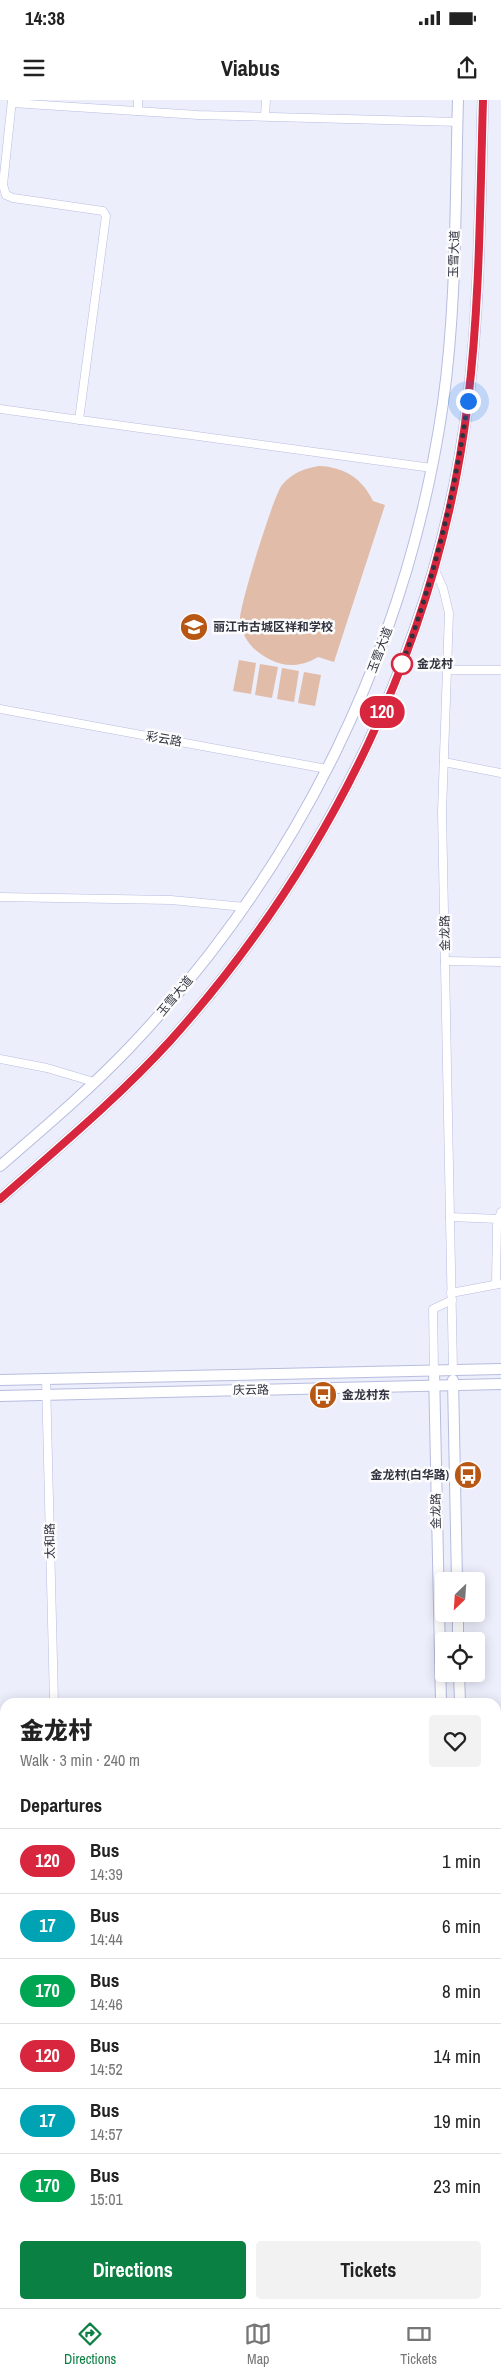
<!DOCTYPE html>
<meta charset="utf-8">
<style>
:root{--surface:#fff;--page:#f2f2f2;--text:#222;--muted:#767676;--line:#e0e0e0;--accent:#0b8043}
body{margin:0;font-family:"Archivo Narrow","Noto Sans SC",sans-serif;background:var(--page);color:var(--text);height:100vh;display:flex;flex-direction:column;font-size:19px;white-space:nowrap}
*{box-sizing:border-box;margin:0}
p{font-size:16px;color:var(--muted)}
.icon{flex:none;width:28px;height:28px;fill:none;stroke:currentColor;stroke-width:2;stroke-linecap:round;stroke-linejoin:round}
.map{position:relative;flex:1;overflow:hidden}
.panel{position:absolute;left:0px;top:1598px;width:501px;height:611px;display:flex;flex-direction:column;background:var(--surface);border-radius:15px 15px 0 0;box-shadow:0 2px 12px #0003}
.panel>*{flex:none}
.badge{padding:0 10px;border-radius:16px;font-size:18px;line-height:32px}
.needle{width:32px;rotate:205deg}
.buttons{position:absolute;left:435px;top:1472px;display:grid;gap:10px}
.buttons a{display:grid;place-items:center;width:50px;height:50px;border-radius:5px;background:var(--surface);box-shadow:0 2px 12px #0003;font-size:25px}
.you{position:absolute;width:25px;height:25px;margin:-12px;border:4px solid #fff;border-radius:50%;background:#1a73e8;box-shadow:0 0 0 8px #1a73e833}
.map>.badge{position:absolute;translate:-50% -50%;box-shadow:0 0 0 2px #fff}
h2{padding:0 20px;font-size:19px;line-height:45px}
.round{display:grid;place-items:center;flex:none;width:52px;height:52px;border-radius:5px;background:var(--page)}
.headline{display:flex;align-items:center;justify-content:space-between;height:85px;padding:0 20px}
h1{font-size:24px;font-weight:800;line-height:38px}
.button{display:flex;gap:10px;margin-top:auto;padding:10px 20px}
.button a{flex:1;height:58px;border-radius:5px;background:var(--accent);color:#fff;font-size:20px;font-weight:800;line-height:58px;text-align:center}
.button a+a{background:var(--page);color:var(--text)}
ul{padding:0;list-style:none}
li{display:flex;align-items:center;gap:15px;height:65px;padding:0 20px;border-top:1px solid var(--line)}
li div{flex:1}
li b{display:block;font-size:19px}
li em{font-style:normal}
li .badge{min-width:55px;font-weight:700;text-align:center}
.status{display:flex;justify-content:space-between;align-items:center;height:35px;padding:0 25px;background:var(--surface);direction:ltr}
.status svg{height:14px;fill:currentColor}
header{display:flex;justify-content:space-between;align-items:center;height:65px;padding:0 20px;background:var(--surface);font-size:22px;font-weight:800}
.dock{display:flex;justify-content:space-around;align-items:center;height:70px;border-top:1px solid var(--line);background:var(--surface);font-size:14px;color:var(--muted)}
.dock a{display:grid;justify-items:center;gap:2px}
.dock .selected{color:var(--accent)}
.map>svg:first-child{display:block}
.green{fill:#e0bca9}
.lines{fill:none;stroke-linecap:round;stroke-linejoin:round}
.minor-casing{stroke:#b7bdde;stroke-width:9}
.major-casing{stroke:#b7bdde;stroke-width:12}
.minor{stroke:#fff;stroke-width:8}
.major{stroke:#fff;stroke-width:10}
.line-casing{stroke:#fff;stroke-width:11}
.line{stroke:#d7263d;stroke-width:8}
.walk{stroke:#30323f;stroke-width:5;stroke-dasharray:0 9}
.stop-dot{fill:#fff;stroke:#d7263d;stroke-width:2.5}
.labels{text-anchor:middle;stroke-width:5;stroke-linejoin:round;paint-order:stroke}
.street-label{font-size:12px;fill:#30323f;stroke:#fcfcfc}
.poi-label{font-size:12px;font-weight:bold;fill:#30323f;stroke:#fcfcfc;text-anchor:start}
.stop-label{font-size:12px;font-weight:bold;fill:#30323f;stroke:#fcfcfc;text-anchor:start}
</style>
<div class="status"><b>14:38</b><svg viewBox="0 0 49 12"><path d="M0 12V9h3v3zM5 12V6h3v6zM10 12V3h3v9zM15 12V0h3v12zM26 1h20v11H26zM47 4h2v5h-2z"/></svg></div>
<header><svg class="icon" aria-label="menu" viewBox="0 0 24 24"><path d="M4 6h16M4 12h16M4 18h16"/></svg>Viabus<svg class="icon" aria-label="share" viewBox="0 0 24 24"><path d="M12 15V3M7 8l5-5 5 5M5 13v7h14v-7"/></svg></header>
<div class="map">
<svg width="501" height="2208" viewBox="0 0 501 2208">
<rect width="100%" height="100%" fill="#eceefc"/>
<g class="green">
<path d="M 319,366 C 344,367 362,378 373,401 L 385,405 L 334,562 L 318,557 C 303,566 287,568 271,560 C 254,552 242,539 240,520 C 239,507 274,394 282,385 C 292,373 305,368 319,366 Z"/>
<polygon points="239,560 256,563 251,594 233,591"/>
<polygon points="260,564 278,567 272,598 255,595"/>
<polygon points="282,568 299,571 294,602 277,599"/>
<polygon points="304,572 321,575 315,606 298,603"/>
</g>
<g class="lines">
<defs>
<g id="minor">
<polyline points="12,0 3,85 6,95 13,98 103,111 106,116 79,320"/>
<polyline points="12,3 198,15 458,22"/>
<polyline points="138,11 138,0"/>
<polyline points="265,16 266,0"/>
<polyline points="0,309 432,368"/>
<polyline points="434,468 443,488 449,513 442,712 453,1270"/>
<polyline points="448,570 501,570"/>
<polyline points="0,609 327,669"/>
<polyline points="444,662 501,673"/>
<polyline points="0,797 171,800 245,807"/>
<polyline points="445,861 501,862"/>
<polyline points="0,959 47,968 94,982"/>
<polyline points="450,1117 499,1119"/>
<polyline points="496,1184 497,1125 501,1112"/>
<polyline points="451,1193 499,1184"/>
<polyline points="434,1270 433,1209 452,1200"/>
<polyline points="46,1279 54,1602"/>
<polyline points="496,1678 501,1677"/>
<polyline points="0,1757 5,1757"/>
<polyline points="0,1933 5,1933"/>
<polyline points="496,2048 501,2048"/>
<polyline points="64,2204 64,2208"/>
</g>
<g id="major">
<path d="M 0,1066 C 44,1028 89,990 130,947 C 299,769 408,546 443,303 C 457,203 455,101 458,0"/>
<path d="M 0,1099 C 58,1048 118,998 170,941 C 329,764 439,539 468,301 C 480,202 480,100 483,0"/>
<polyline points="434,1270 441,1602"/>
<polyline points="0,1280 501,1269"/>
<polyline points="453,1280 457,1481"/>
<polyline points="0,1296 501,1284"/>
<polyline points="458,1514 458,1541"/>
<polyline points="459,1574 460,1602"/>
<polyline points="454,2204 454,2208"/>
<polyline points="473,2204 473,2208"/>
</g>
</defs>
<use href="#minor" class="minor-casing"/>
<use href="#major" class="major-casing"/>
<use href="#minor" class="minor"/>
<use href="#major" class="major"/>
</g>
<g class="lines">
<defs>
<path id="line" d="M 0,1099 C 58,1048 118,998 170,941 C 329,764 440,539 468,301 C 480,201 480,100 483,0"/>
</defs>
<use href="#line" class="line-casing"/>
<use href="#line" class="line"/>
<path class="walk" d="M 402,564 L 401,567 C 434,480 455,392 468,301"/>
</g>
<defs>
<symbol id="school-disc" viewBox="-11 -11 22 22"><circle r="9.5" fill="#b85714" stroke="#fcfcfc"/><path d="M0-5L7-2L0 1L-7-2ZM-4 1L0 2.5L4 1V4Q0 6-4 4Z" fill="#fff"/></symbol>
<symbol id="bus-disc" viewBox="-11 -11 22 22"><circle r="9.5" fill="#b85714" stroke="#fcfcfc"/><path d="M-5-6H5V4H4V6H2V4H-2V6H-4V4H-5ZM-3.5-4V0h7V-4ZM-3.5 1.2v1.5H-2V1.2ZM2 1.2v1.5H3.5V1.2Z" fill="#fff"/></symbol>
</defs>
<g fill-rule="evenodd">
<use href="#school-disc" x="178" y="511" width="32" height="32"/>
<use href="#bus-disc" x="307" y="1279" width="32" height="32"/>
<use href="#bus-disc" x="452" y="1359" width="32" height="32"/>
</g>
<circle class="stop-dot" cx="402" cy="564" r="10"/>
<g class="labels">
<g class="street-label">
<text transform="translate(454 154) rotate(-88)" y="4">玉雪大道</text>
<text transform="translate(380 550) rotate(-69)" y="4">玉雪大道</text>
<text transform="translate(164 639) rotate(10)" y="4">彩云路</text>
<text transform="translate(445 833) rotate(-91)" y="4">金龙路</text>
<text transform="translate(175 896) rotate(-50)" y="4">玉雪大道</text>
<text transform="translate(251 1290) rotate(-1)" y="4">庆云路</text>
<text transform="translate(436 1411) rotate(-91)" y="4">金龙路</text>
<text transform="translate(50 1441) rotate(-91)" y="4">太和路</text>
</g>
<g class="poi-label">
<text x="213" y="531">丽江市古城区祥和学校</text>
<text x="342" y="1299">金龙村东</text>
<text x="449" y="1379" text-anchor="end">金龙村(白华路)</text>
</g>
<g class="stop-label">
<text x="417" y="568">金龙村</text>
</g>
</g>
</svg>
<div class="buttons">
<a><svg class="needle" viewBox="-14 -14 28 28"><path d="M0-13l5 13h-10z" fill="#e53935"/><path d="M0 13l5-13h-10z" fill="#767676"/></svg></a>
<a><svg class="icon" aria-label="locate" viewBox="0 0 24 24"><circle cx="12" cy="12" r="6"/><path d="M12 2v4M12 18v4M2 12h4M18 12h4"/></svg></a>
</div>
<div class="you" style="left:468px;top:301px"></div>
<b class="badge" style="left:382px;top:612px;background:#d7263d;color:#fff">120</b>
<section class="panel">
<div class="headline"><div><h1>金龙村</h1><p>Walk · 3 min · 240 m</p></div><a class="round"><svg class="icon" aria-label="heart" viewBox="0 0 24 24"><path d="M12 20l-8-8c-3-5 5-10 8-4 3-6 11-1 8 4z"/></svg></a></div>
<h2>Departures</h2>
<ul>
<li><span class="badge" style="background:#d7263d;color:#fff">120</span><div><b>Bus</b><p>14:39</p></div><em>1 min</em></li>
<li><span class="badge" style="background:#00a3b4;color:#fff">17</span><div><b>Bus</b><p>14:44</p></div><em>6 min</em></li>
<li><span class="badge" style="background:#00a651;color:#fff">170</span><div><b>Bus</b><p>14:46</p></div><em>8 min</em></li>
<li><span class="badge" style="background:#d7263d;color:#fff">120</span><div><b>Bus</b><p>14:52</p></div><em>14 min</em></li>
<li><span class="badge" style="background:#00a3b4;color:#fff">17</span><div><b>Bus</b><p>14:57</p></div><em>19 min</em></li>
<li><span class="badge" style="background:#00a651;color:#fff">170</span><div><b>Bus</b><p>15:01</p></div><em>23 min</em></li>
</ul>
<div class="button"><a>Directions</a><a>Tickets</a></div>
</section>
</div>
<nav class="dock">
<a class="selected"><svg class="icon" aria-label="directions" viewBox="0 0 24 24"><path d="M12 3l9 9-9 9-9-9zM9 14v-3h6M13 9l2 2-2 2"/></svg>Directions</a>
<a><svg class="icon" aria-label="map" viewBox="0 0 24 24"><path d="M3 6l6-2 6 2 6-2v14l-6 2-6-2-6 2zM9 4v14M15 6v14"/></svg>Map</a>
<a><svg class="icon" aria-label="tickets" viewBox="0 0 24 24"><path d="M3 7h18v10H3zM15 7v10"/></svg>Tickets</a>
</nav>
